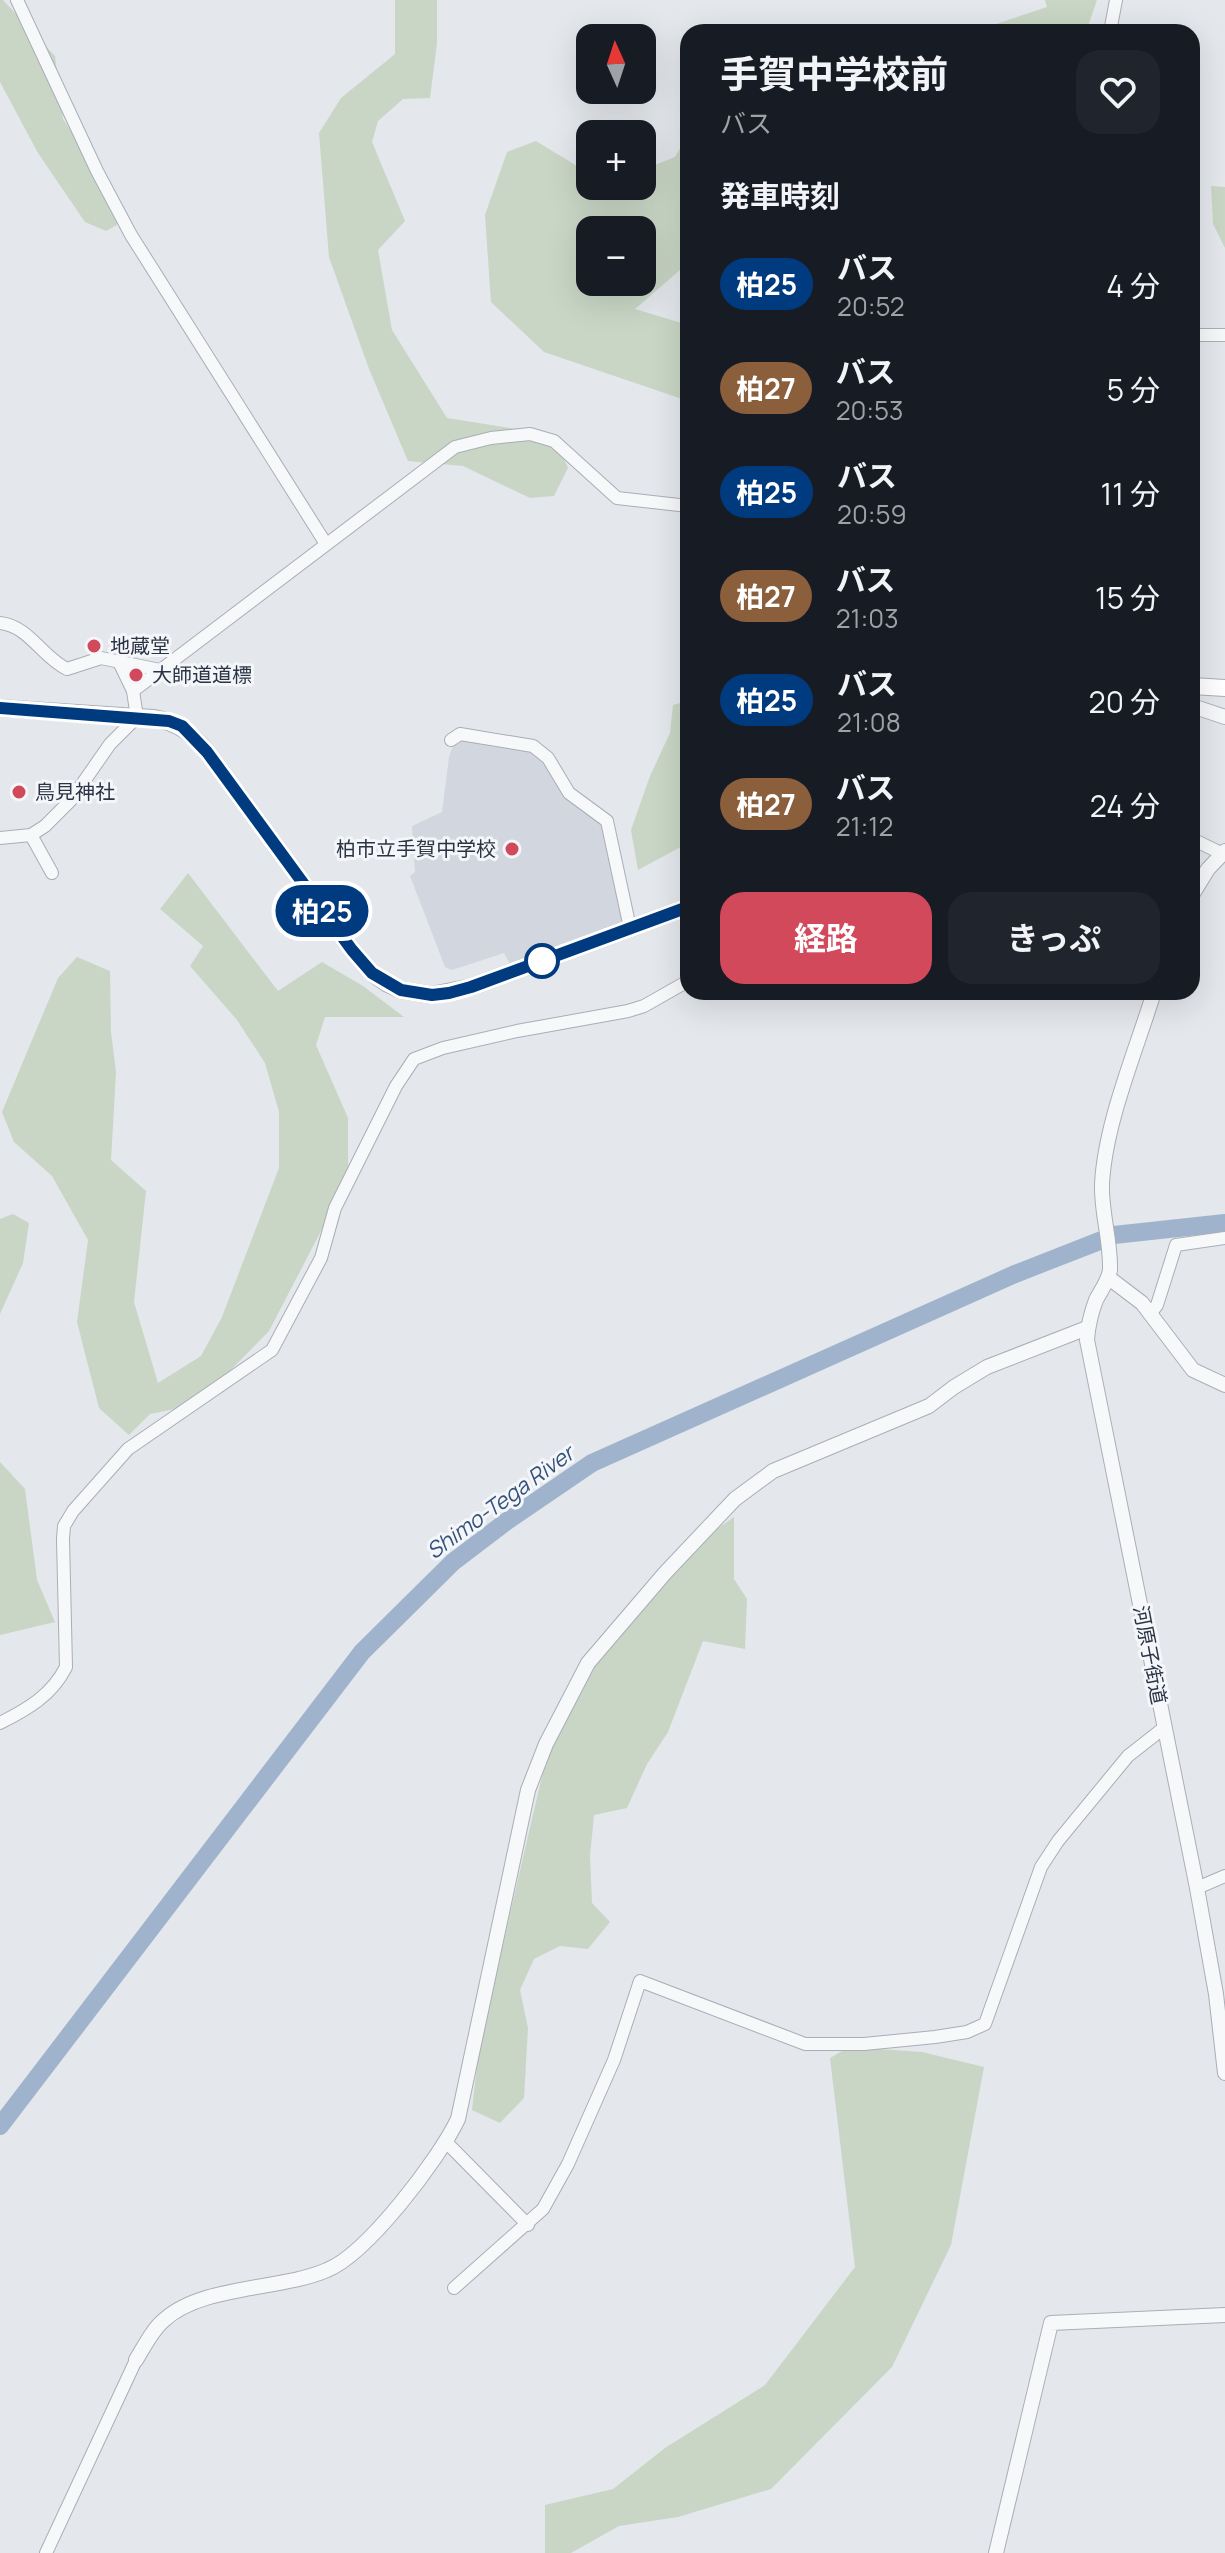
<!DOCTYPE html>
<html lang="ja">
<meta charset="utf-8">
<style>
:root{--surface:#171b24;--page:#20242c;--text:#f1f3f6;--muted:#9ea1a6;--accent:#d1495b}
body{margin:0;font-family:Manrope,"Noto Sans JP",sans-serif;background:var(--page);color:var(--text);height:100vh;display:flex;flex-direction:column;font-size:30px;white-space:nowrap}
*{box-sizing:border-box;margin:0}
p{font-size:26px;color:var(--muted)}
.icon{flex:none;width:44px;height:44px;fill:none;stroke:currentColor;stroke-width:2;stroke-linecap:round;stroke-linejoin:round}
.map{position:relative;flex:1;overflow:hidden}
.drawer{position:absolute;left:680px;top:24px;width:520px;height:976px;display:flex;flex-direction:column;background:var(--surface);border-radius:24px;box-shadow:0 8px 32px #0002}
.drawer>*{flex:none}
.badge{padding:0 16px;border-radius:26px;font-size:28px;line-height:52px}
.needle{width:52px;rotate:357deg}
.tools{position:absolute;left:576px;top:24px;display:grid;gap:16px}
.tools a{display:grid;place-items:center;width:80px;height:80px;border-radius:16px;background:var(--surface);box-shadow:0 8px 32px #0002;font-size:40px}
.map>.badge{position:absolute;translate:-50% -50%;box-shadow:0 0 0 4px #fff}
h2{padding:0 40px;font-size:30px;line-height:72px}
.round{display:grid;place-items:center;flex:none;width:84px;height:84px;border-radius:24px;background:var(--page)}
.summary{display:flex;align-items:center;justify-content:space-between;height:136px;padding:0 40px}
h1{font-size:38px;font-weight:700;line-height:60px}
.cta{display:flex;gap:16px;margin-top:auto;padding:16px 40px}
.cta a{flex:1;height:92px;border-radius:24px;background:var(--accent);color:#fff;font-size:32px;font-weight:700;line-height:92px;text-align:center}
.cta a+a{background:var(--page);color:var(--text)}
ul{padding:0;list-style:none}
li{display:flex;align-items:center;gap:24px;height:104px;padding:0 40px}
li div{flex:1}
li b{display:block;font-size:30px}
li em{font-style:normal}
li .badge{min-width:88px;font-weight:700;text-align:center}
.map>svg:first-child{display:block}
.built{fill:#d2d6de}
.green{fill:#c9d6c5;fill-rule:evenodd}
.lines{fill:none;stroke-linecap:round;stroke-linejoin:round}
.river{stroke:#9fb4cc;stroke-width:18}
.minor-casing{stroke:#a9aeb7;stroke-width:14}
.tertiary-casing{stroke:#a9aeb7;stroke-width:16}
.secondary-casing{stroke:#a9aeb7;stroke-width:18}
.minor{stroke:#f7f8fa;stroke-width:12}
.tertiary{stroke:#f7f8fa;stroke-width:14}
.secondary{stroke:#fff;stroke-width:16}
.line-casing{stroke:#fff;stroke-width:18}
.line{stroke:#003b80;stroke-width:12}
.poi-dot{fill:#d1495b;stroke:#f4f6f9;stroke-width:3}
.stop-dot{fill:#fff;stroke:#003b80;stroke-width:4}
.labels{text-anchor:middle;stroke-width:6;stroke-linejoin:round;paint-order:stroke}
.poi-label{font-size:20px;fill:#2b3445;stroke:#f4f6f9;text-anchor:start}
.street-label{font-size:20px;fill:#2b3445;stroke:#f4f6f9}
.water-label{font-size:22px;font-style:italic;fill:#34527a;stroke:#f4f6f9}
</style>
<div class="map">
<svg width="1225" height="2553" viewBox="0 0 1225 2553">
<rect width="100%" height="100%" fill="#e4e7ec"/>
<polygon class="built" points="460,738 535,751 601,820 625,916 621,923 510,964 504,953 452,970 445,967 410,876 415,872 412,826 442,812 449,757 455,741"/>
<g class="green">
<polygon points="0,0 3,0 55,56 63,119 120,204 117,225 106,231 85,222 38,153 0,82"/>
<polygon points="395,0 437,0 437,43 430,98 403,99 378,121 372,142 405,221 378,250 392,330 447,418 554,435 568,468 554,496 530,498 463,466 408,461 369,369 329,257 319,133 341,98 395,54"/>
<polygon points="1045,0 1097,0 1086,32 972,32 1047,7"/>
<path d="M 688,135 L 688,263 L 635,309 L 688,325 L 688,401 L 544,352 L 491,302 L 485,215 L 507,152 L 536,141 L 590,174 L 590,186 L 642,186 L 642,170 L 675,157 ZM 642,230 L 642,282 L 590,282 L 590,230 Z"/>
<polygon points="1211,186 1225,187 1225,248 1213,224"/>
<polygon points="688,701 688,843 638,870 631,830 650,776 670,733 673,705"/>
<polygon points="188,873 278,991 322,962 363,986 404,1017 325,1017 316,1045 348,1118 348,1179 269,1331 221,1380 175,1409 150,1414 129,1435 99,1408 77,1322 88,1240 52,1176 14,1142 2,1112 58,978 77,957 110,971 111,1032 116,1072 111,1160 146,1191 134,1302 158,1383 201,1356 222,1317 279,1168 279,1112 265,1063 237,1020 190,966 203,946 160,909"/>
<polygon points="13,1214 29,1223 23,1263 0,1314 0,1219"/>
<polygon points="0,1462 25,1489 37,1580 55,1622 0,1635"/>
<polygon points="734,1517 734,1579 747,1599 745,1649 703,1641 668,1732 647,1764 627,1808 594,1815 590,1856 592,1903 610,1922 588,1949 560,1946 534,1959 520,1990 528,2028 524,2098 500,2123 472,2110 479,2047 546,1759 598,1661 674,1571 714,1531"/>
<polygon points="849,2047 922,2052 984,2067 951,2245 892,2367 771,2489 678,2517 619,2526 571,2553 545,2553 545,2505 613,2489 665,2448 765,2385 855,2267 830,2058"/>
</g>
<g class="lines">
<g class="river">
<polyline points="1114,1235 1225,1223"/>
<polyline points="0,2126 362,1652 453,1562 507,1521 592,1463 1015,1274 1102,1240"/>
</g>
<defs>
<g id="minor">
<polyline points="17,0 97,171 131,235 326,544"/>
<polyline points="1110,32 1116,0"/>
<polyline points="1192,335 1225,335"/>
<path d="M 0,623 C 29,626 42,657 67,669 L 101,658 L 160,670"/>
<polyline points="133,691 455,447 491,438 530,434 554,441 617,498 688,506"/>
<polyline points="451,740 460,734 533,746 548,758 569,793 607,821 630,928"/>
<polyline points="31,835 52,873"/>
<polyline points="0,838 31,835 45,826 71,800 110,744 137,717 133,691 120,664"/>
<polyline points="1192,839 1225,855"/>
<polyline points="1151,1313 1157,1305 1176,1245 1225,1238"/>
<path d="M 0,1723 C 28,1709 52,1695 66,1667 L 63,1539 L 64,1526 L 73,1511 L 128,1449 L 272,1350 L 321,1258 L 335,1208 L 396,1086 L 414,1059 L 443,1048 L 517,1031 L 628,1011 L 644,1006 L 688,981"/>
<polyline points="1197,1888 1225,1876"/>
<polyline points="446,2142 528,2225"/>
<polyline points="454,2288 543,2209 568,2164 614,2060 640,1981 805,2044 864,2044 935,2037 967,2032 985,2024 1041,1867 1058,1841 1128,1756 1165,1727"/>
<polyline points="46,2553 136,2360"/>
</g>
<g id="tertiary">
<polyline points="1192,706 1225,717"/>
<polyline points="1192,895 1208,869 1225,851"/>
<path d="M 1154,992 C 1136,1051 1105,1123 1102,1184 C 1101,1213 1111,1241 1110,1270 C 1108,1282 1101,1290 1096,1300 C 1091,1313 1088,1326 1087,1340 L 1197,1888 L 1216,1994 L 1225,2073"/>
<polyline points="1109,1278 1142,1303 1193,1370 1225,1385"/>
<path d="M 136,2360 C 144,2347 152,2330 164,2320 C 202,2285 282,2290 327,2270 C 367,2254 439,2159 458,2119 L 528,1790 L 546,1744 L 588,1663 L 665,1573 L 735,1499 L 773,1471 L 929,1406 L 954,1387 L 987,1367 L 1087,1328"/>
<polyline points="996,2553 1051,2323 1225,2315"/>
</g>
<g id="secondary">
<polyline points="1192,686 1225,688"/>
<path d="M 0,708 L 153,718 C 178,722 191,733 207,752 L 352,950 L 372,973 L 386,983 L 401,990 L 432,995 L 471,987 L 688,907"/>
</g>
</defs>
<use href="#minor" class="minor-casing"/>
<use href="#tertiary" class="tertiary-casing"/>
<use href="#secondary" class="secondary-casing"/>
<use href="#minor" class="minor"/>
<use href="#tertiary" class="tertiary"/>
<use href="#secondary" class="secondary"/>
</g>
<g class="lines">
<defs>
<polyline id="line" points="0,708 169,721 182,726 207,752 352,950 372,973 401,990 432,995 449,993 471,987 688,907"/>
</defs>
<use href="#line" class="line-casing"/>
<use href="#line" class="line"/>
</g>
<g class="poi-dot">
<circle cx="94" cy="646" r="8"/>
<circle cx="136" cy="675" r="8"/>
<circle cx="19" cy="792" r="8"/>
<circle cx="512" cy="849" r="8"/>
</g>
<circle class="stop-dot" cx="542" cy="961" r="16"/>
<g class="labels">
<g class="poi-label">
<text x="110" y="653">地蔵堂</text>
<text x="152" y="682">大師道道標</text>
<text x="35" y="799">鳥見神社</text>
<text x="496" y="856" text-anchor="end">柏市立手賀中学校</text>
</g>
<g class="street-label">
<text transform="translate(1150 1655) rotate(79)" y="7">河原子街道</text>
</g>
<g class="water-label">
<text transform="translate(500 1502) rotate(-36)" y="8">Shimo-Tega River</text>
</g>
</g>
</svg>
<div class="tools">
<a><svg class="needle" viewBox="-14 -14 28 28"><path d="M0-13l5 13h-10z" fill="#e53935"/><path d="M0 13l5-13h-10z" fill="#9ea1a6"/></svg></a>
<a>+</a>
<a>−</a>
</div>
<b class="badge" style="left:322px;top:911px;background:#003b80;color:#fff">柏25</b>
<section class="drawer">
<div class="summary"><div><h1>手賀中学校前</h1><p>バス</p></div><a class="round"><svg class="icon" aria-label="heart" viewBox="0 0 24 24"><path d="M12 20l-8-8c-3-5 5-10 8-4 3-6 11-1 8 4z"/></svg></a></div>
<h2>発車時刻</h2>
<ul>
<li><span class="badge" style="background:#003b80;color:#fff">柏25</span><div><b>バス</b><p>20:52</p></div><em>4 分</em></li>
<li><span class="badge" style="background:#8b5e3c;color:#fff">柏27</span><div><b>バス</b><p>20:53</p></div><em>5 分</em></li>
<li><span class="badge" style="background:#003b80;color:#fff">柏25</span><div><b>バス</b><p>20:59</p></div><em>11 分</em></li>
<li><span class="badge" style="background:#8b5e3c;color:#fff">柏27</span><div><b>バス</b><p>21:03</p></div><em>15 分</em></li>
<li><span class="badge" style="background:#003b80;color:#fff">柏25</span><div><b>バス</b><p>21:08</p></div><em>20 分</em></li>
<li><span class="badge" style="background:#8b5e3c;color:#fff">柏27</span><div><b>バス</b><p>21:12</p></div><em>24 分</em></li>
</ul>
<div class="cta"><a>経路</a><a>きっぷ</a></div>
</section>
</div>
